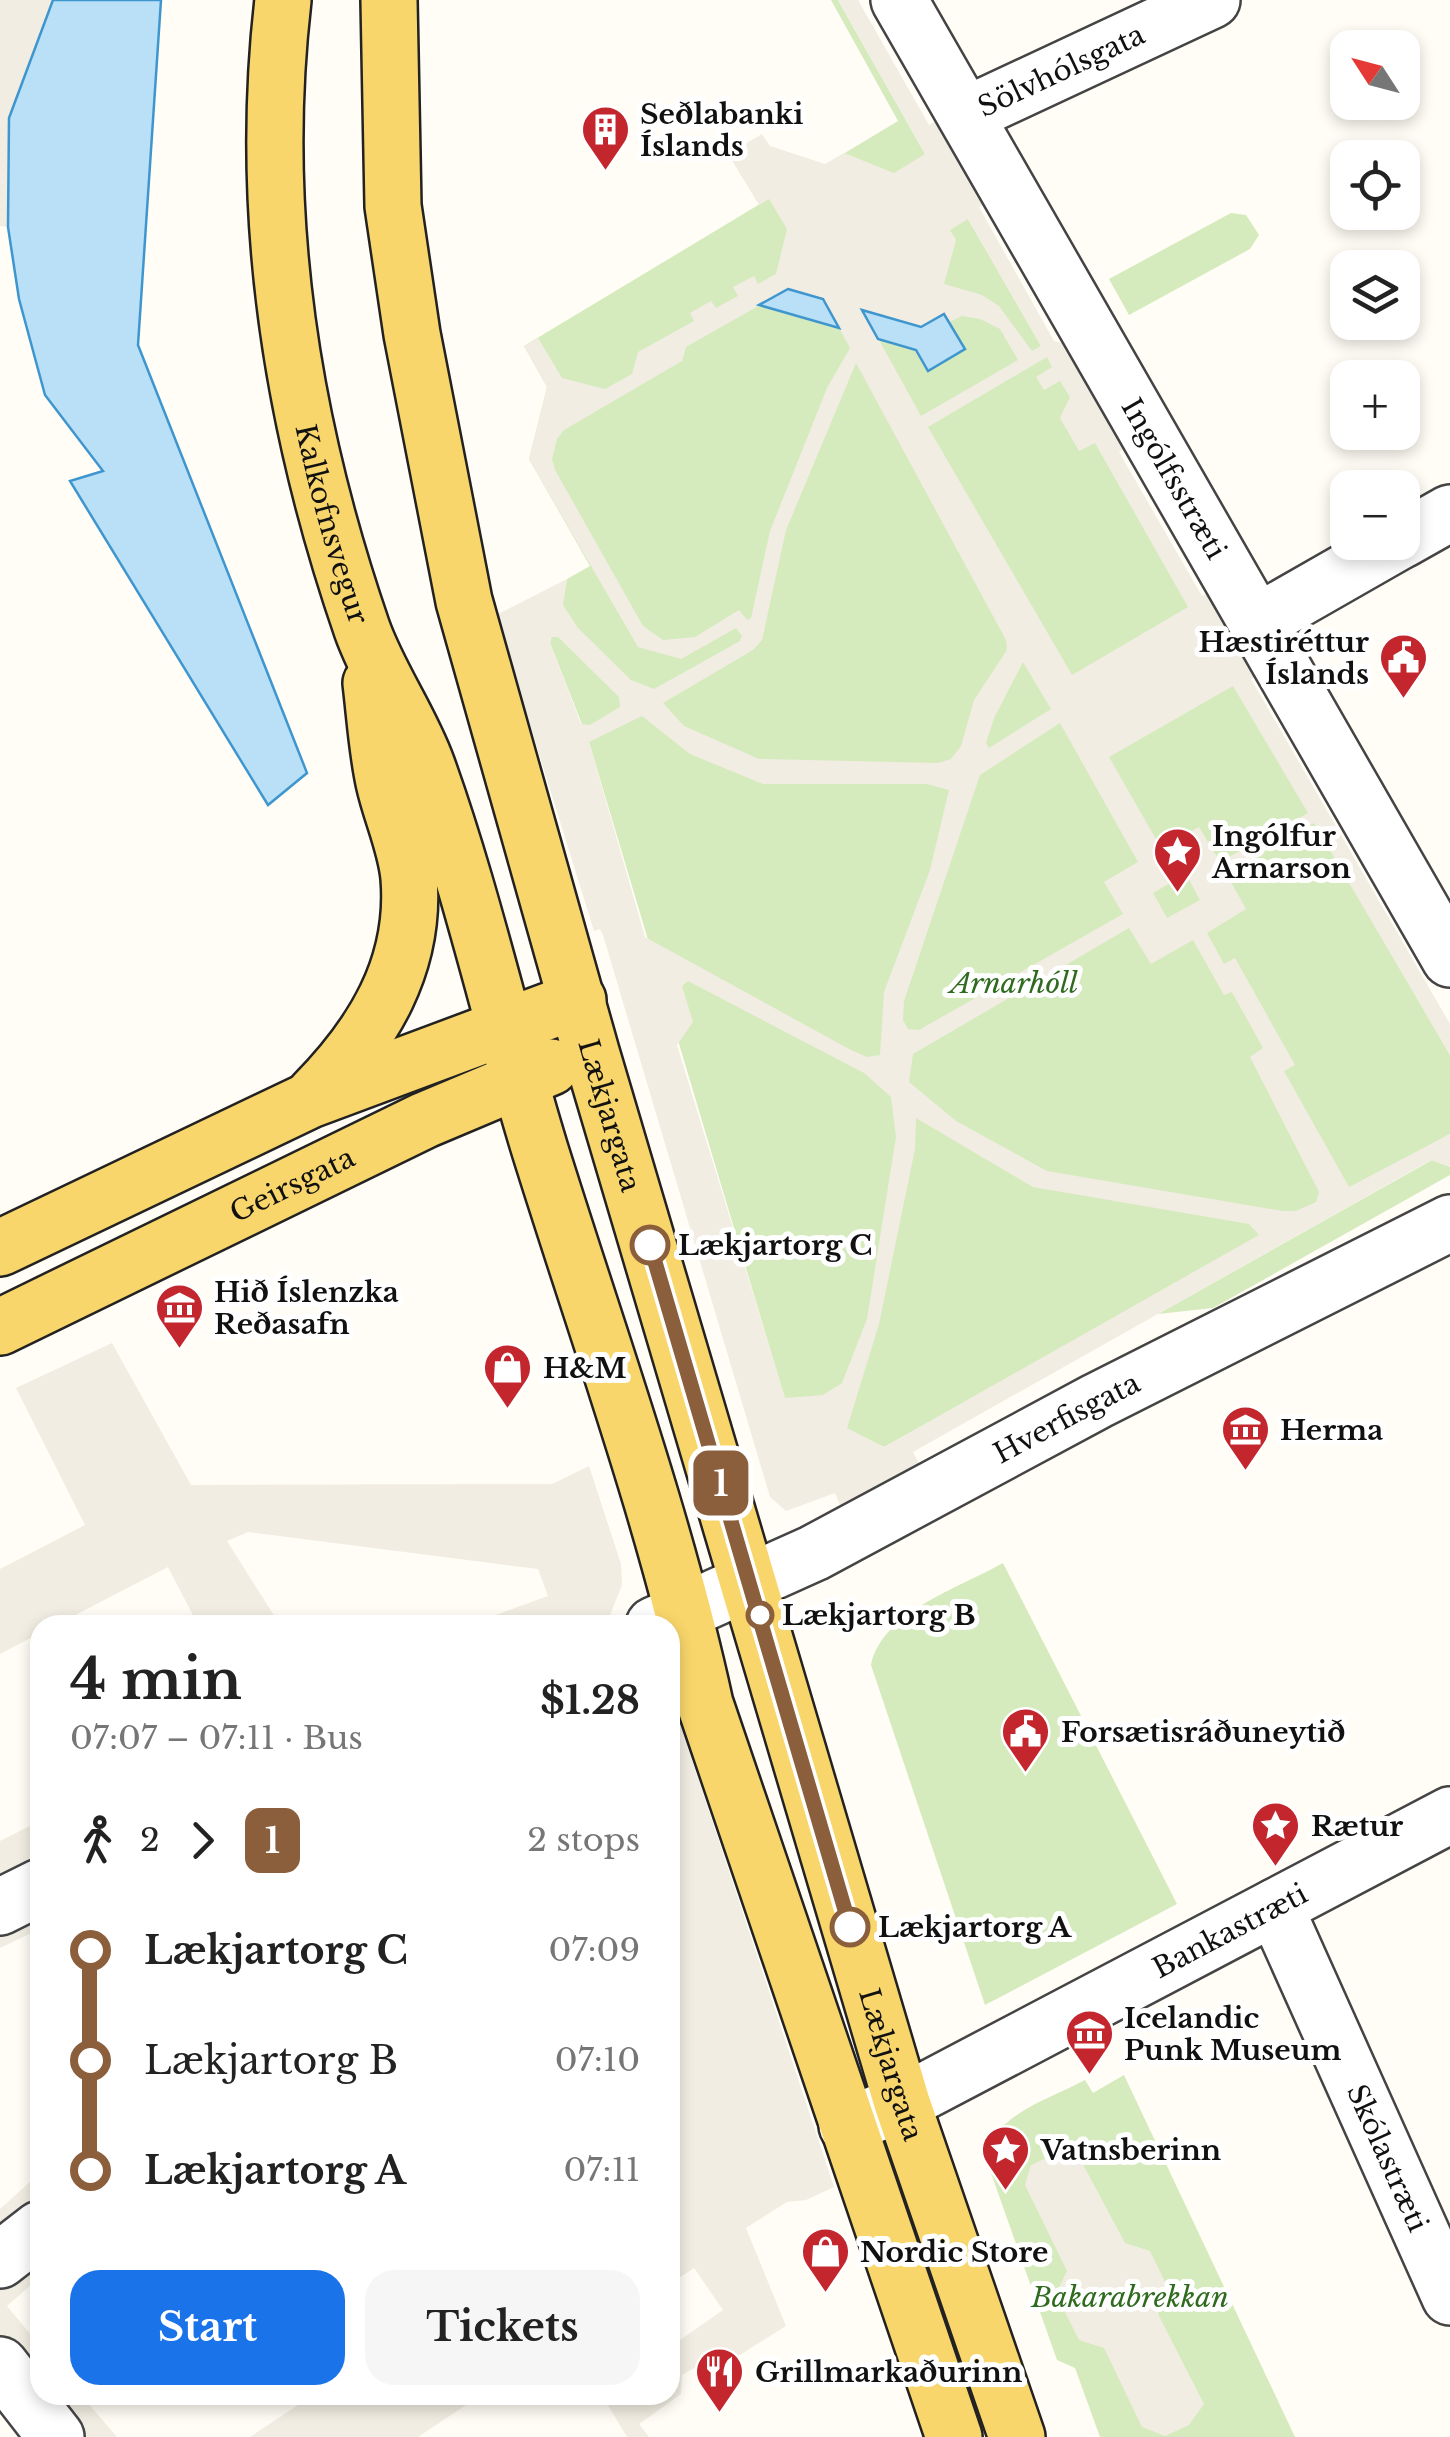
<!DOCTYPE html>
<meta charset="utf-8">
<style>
:root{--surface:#fff;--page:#f6f6f6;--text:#222;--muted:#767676;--accent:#1a73e8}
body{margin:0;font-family:"Libre Baskerville",serif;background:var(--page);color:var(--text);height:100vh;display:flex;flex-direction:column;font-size:38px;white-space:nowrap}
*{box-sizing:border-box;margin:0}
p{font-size:32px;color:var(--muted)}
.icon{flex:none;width:55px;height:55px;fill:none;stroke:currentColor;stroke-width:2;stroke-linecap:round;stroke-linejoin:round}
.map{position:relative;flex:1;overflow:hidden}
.sheet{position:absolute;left:30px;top:1615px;width:650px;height:790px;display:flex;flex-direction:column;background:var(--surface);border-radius:30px;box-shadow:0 5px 15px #0003}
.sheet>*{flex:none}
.badge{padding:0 20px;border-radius:15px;font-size:35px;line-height:65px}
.needle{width:65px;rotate:306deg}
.fabs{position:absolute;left:1330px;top:30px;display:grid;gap:20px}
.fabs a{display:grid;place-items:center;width:90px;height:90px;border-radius:20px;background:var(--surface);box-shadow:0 5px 15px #0003;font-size:50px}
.map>.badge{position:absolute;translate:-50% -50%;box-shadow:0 0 0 5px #fff}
.legs{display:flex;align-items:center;gap:15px;height:110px;padding:0 40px;font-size:32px}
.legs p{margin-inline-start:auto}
.overview{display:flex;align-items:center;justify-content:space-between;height:170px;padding:0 40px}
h1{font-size:55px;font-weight:800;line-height:75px}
.cta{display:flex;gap:20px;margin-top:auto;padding:20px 40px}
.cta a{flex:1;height:115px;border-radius:30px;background:var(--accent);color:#fff;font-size:40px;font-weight:800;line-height:115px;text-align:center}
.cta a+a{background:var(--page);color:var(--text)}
ul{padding:0 40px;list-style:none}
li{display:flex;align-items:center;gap:35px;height:110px;font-size:38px}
li i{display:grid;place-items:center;width:15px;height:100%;margin:0 12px;background:currentColor}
li i::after{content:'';width:25px;height:25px;margin:-12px;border:8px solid;border-radius:50%;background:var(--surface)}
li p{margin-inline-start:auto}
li:first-child i{background:linear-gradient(#0000 50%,currentColor 0)}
li:last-child i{background:linear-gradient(currentColor 50%,#0000 0)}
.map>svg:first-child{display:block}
.green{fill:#d5ebbd}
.plaza{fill:#f1ede2;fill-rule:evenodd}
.water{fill:#b9e0f7;stroke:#3f96cf;stroke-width:2.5}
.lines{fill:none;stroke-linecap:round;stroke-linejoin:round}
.minor-casing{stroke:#444;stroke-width:60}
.major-casing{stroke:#222;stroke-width:60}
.minor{stroke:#fff;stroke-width:55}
.major{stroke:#f9d66b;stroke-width:55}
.line-1-casing{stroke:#fff;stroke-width:22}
.line-1{stroke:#8b5e3c;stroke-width:15}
.stop-1-dot{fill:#fff;stroke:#8b5e3c;stroke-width:5}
.labels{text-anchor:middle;stroke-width:10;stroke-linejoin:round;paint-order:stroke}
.street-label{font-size:28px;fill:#111;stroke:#fff}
.poi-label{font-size:28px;font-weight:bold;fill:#111;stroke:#fff;text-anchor:start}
.park-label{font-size:28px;font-style:italic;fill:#2f6b1f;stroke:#fff}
.stop-label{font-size:28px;font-weight:bold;fill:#111;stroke:#fff;text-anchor:start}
</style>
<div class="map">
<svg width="1450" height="2437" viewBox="0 0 1450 2437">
<rect width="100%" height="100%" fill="#fffdf5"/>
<g class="green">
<polygon points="831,0 838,0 925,154 968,219 1450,1055 1450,1134 884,1447 785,1399 589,742 550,643 567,579 590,566 529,459 547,387 524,346 898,121"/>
<polygon points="1231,213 1246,215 1259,235 1250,249 1129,315 1109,279"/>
<polygon points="1432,1160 1450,1167 1450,1175 1213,1308 1158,1314"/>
<path d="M 1003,1563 L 1177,1904 L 985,2005 L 871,1665 C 882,1612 959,1588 1003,1563 Z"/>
<path d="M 1124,2075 L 1295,2437 L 1100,2437 L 1075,2368 L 1057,2360 L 985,2156 C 995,2114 1050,2099 1085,2080 L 1093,2093 Z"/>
</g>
<g class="plaza">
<polygon points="0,0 53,0 9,118 8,227 0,226"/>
<path d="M 838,0 L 858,0 L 929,125 L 945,116 L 993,199 L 979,207 L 1054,341 L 1078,347 L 1135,442 L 1119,452 L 1202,596 L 1219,588 L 1267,669 L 1251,679 L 1450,1024 L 1450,1055 L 1314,823 L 1226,873 L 1246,909 L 1207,933 L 1224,964 L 1235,958 L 1295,1065 L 1284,1071 L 1349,1187 L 1450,1134 L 1450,1167 L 1431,1160 L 913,1452 L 923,1471 L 841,1508 L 835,1493 L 786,1511 L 770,1497 L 603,935 L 600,929 L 594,931 L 496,615 L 567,579 L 563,605 L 578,628 L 631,680 L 654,689 L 740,641 L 742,636 L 736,628 L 681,659 L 638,647 L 529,459 L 547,387 L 524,346 L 538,338 L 562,378 L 605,389 L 632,374 L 638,352 L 694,321 L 690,313 L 711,301 L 716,308 L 738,296 L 733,287 L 754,276 L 758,284 L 776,274 L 787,229 L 769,199 L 759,205 L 728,154 L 762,134 L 770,146 L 825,164 L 844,153 L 894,173 L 925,154 ZM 968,219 L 1041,346 L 1032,351 L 999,306 L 982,295 L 944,284 L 956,240 L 950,230 ZM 788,289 L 823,299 L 850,348 L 827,388 L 770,531 L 751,618 L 747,620 L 739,610 L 695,637 L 663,640 L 643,626 L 555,470 L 552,459 L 557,439 L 564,430 L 682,361 L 686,347 ZM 863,311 L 921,327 L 943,314 L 949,322 L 962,316 L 980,319 L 1000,329 L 1018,360 L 921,416 ZM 1047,357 L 1052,367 L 1036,377 L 1044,390 L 1060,381 L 1070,397 L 1060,418 L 1079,451 L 1095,443 L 1188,607 L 1072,675 L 928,427 ZM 856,363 L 1006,640 L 1007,650 L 974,700 L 961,746 L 951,759 L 938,763 L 759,759 L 684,726 L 663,703 L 753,650 L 762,640 L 786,530 ZM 551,637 L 558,637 L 619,697 L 620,707 L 590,725 L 581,724 L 550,643 ZM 1023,662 L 1051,709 L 989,748 L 986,743 L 994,718 ZM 1233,686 L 1308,813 L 1220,862 L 1199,827 L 1161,848 L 1109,757 ZM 642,716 L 690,754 L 763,784 L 927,784 L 949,790 L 930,870 L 884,992 L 880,1055 L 867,1057 L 849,1049 L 645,937 L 589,742 ZM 1060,723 L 1138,862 L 1104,882 L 1123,914 L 919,1030 L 908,1029 L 903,1020 L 904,1001 L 980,775 ZM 1186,874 L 1200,900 L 1167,918 L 1153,893 ZM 1129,928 L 1151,964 L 1193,940 L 1224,995 L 1232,992 L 1263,1048 L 1250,1057 L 1319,1192 L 1316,1202 L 1296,1211 L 1283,1211 L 1047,1171 L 956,1121 L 909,1082 L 913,1054 ZM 688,981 L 864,1073 L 891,1097 L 896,1137 L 867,1319 L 842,1383 L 823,1395 L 785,1398 L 677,1045 L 693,1022 L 682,986 ZM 916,1118 L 1033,1187 L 1249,1224 L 1259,1235 L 884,1447 L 847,1428 L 879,1324 L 915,1149 Z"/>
<polygon points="112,1343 191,1485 552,1484 589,1466 621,1564 622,1585 606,1625 468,1625 548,1596 538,1569 248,1532 227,1541 280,1625 198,1625 168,1567 56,1625 40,1625 40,1633 0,1654 0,1569 85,1525 16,1388"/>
<polygon points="670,1694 834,2187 806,2200 787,2202 746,2228 786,2326 724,2365 710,2359 682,2375 681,2394 639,2424 649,2437 627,2437 602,2395 670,2395 670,2347 723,2310 694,2268 670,2284"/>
<polygon points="40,1821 40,1873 0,1894 0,1841"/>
<polygon points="40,1912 40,1929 0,1948 0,1931"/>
<polygon points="1064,2150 1078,2155 1125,2243 1150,2251 1170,2292 1158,2314 1204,2404 1189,2425 1165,2436 1142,2427 1104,2348 1079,2340 1056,2294 1067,2271 1025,2185 1031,2165"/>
<polygon points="40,2173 40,2277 7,2306 40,2346 40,2388 0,2336 0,2209"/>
<polygon points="45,2395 81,2395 117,2437 78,2437"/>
<polygon points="313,2395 481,2395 418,2437 250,2437"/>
</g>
<g class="water">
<polygon points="53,0 161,0 138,345 307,773 268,805 70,481 103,471 45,395 19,299 8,227 9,118"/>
<polygon points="788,289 823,299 839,328 759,305"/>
<polygon points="862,310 921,327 944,314 965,349 928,371 916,350 878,339"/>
</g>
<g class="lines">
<defs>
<g id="minor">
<path id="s1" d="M 899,0 L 1450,959"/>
<path id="s2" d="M 966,115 L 1212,0"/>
<polyline points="1402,540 1450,513"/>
<polyline points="1258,622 1398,542"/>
<path id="s3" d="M 654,1625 L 814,1553 L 1097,1401 L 1450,1223"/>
<polyline points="0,1907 40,1887"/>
<path id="s4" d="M 1275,1907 L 1450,2297"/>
<path id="s5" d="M 847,2126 L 902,2103 L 1450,1815"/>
<polyline points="0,2260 40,2229"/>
<polyline points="0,2365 56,2437"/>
</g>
<g id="major">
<path id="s6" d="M 283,0 C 258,215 292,426 362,629 C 379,677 410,719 427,766 C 472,891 501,1023 540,1150 C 597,1333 664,1516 705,1704 L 954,2437"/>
<path id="s7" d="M 389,0 L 393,206 L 412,334 L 464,601 L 591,1052 L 902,2103 L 1017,2437"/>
<path d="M 314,1095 C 373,1035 416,966 409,878 C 406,845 391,814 384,782 C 377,750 375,716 371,683"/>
<polyline points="0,1248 310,1100 578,1000"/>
<path id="s8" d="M 0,1327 L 425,1120 L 551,1067"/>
</g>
</defs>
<use href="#minor" class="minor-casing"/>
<use href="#major" class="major-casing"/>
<use href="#minor" class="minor"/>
<use href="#major" class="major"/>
</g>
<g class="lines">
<defs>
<polyline id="line-1" points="650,1245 850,1927"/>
</defs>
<use href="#line-1" class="line-1-casing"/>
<use href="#line-1" class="line-1"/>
</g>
<defs>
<symbol id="building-pin" viewBox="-11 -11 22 30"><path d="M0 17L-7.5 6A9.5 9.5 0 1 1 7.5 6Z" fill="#c4262e" stroke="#fff"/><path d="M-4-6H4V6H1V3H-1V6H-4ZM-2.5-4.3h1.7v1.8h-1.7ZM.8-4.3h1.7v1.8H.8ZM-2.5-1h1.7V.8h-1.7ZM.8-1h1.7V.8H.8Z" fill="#fff"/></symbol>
<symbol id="civic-pin" viewBox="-11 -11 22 30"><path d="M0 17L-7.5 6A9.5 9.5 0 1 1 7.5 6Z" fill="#c4262e" stroke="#fff"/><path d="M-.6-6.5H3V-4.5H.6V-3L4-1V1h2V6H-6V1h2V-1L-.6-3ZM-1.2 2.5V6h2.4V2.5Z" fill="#fff"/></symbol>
<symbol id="sight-pin" viewBox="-11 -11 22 30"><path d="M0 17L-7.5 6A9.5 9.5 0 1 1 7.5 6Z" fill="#c4262e" stroke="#fff"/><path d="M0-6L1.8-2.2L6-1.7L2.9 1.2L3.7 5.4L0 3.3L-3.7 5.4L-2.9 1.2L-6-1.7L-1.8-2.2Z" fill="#fff"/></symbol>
<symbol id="museum-pin" viewBox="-11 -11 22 30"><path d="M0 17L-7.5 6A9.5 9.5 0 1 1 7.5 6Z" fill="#c4262e" stroke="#fff"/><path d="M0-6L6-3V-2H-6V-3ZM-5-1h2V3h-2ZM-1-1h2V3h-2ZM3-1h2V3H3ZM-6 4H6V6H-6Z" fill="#fff"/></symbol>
<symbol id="shop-pin" viewBox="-11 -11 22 30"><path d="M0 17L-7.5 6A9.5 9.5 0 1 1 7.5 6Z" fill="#c4262e" stroke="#fff"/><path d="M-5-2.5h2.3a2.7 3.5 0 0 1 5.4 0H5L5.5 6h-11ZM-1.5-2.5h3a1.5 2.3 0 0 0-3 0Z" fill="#fff"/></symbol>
<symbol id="restaurant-pin" viewBox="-11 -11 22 30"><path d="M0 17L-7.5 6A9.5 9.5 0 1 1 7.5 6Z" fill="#c4262e" stroke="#fff"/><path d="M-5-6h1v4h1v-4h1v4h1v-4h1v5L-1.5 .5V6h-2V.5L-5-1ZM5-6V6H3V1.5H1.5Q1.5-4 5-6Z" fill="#fff"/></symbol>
</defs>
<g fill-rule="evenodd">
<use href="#building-pin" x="578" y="102" width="55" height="75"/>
<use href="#civic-pin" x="1376" y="630" width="55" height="75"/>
<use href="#sight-pin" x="1150" y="824" width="55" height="75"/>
<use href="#museum-pin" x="152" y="1280" width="55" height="75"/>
<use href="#shop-pin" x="480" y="1340" width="55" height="75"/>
<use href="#museum-pin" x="1218" y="1402" width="55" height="75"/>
<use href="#civic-pin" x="998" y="1704" width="55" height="75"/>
<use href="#sight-pin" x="1248" y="1798" width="55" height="75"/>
<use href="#museum-pin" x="1062" y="2006" width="55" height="75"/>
<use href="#sight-pin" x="978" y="2122" width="55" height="75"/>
<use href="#shop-pin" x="798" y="2224" width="55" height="75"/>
<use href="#restaurant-pin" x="692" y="2344" width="55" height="75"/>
</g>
<g class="stop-1-dot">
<circle cx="650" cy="1245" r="18"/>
<circle cx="760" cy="1615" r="12"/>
<circle cx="850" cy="1927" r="18"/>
</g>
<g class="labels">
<g class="street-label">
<text dy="10" stroke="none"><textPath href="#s2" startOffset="105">Sölvhólsgata</textPath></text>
<text dy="10" stroke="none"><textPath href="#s1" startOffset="552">Ingólfsstræti</textPath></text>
<text dy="10" stroke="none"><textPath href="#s6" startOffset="530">Kalkofnsvegur</textPath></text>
<text dy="10" stroke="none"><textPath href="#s7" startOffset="1142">Lækjargata</textPath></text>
<text dy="10" stroke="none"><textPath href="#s8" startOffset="325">Geirsgata</textPath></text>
<text dy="10" stroke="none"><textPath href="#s3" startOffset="462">Hverfisgata</textPath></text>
<text dy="10" stroke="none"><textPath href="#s5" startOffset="430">Bankastræti</textPath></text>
<text dy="10" stroke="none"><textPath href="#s7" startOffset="2132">Lækjargata</textPath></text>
<text dy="10" stroke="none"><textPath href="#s4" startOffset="275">Skólastræti</textPath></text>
</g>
<g class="poi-label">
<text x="640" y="124">Seðlabanki<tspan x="640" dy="32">Íslands</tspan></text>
<text x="1369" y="652" text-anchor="end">Hæstiréttur<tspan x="1369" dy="32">Íslands</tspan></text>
<text x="1212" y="846">Ingólfur<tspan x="1212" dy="32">Arnarson</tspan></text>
<text x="214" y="1302">Hið Íslenzka<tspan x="214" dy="32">Reðasafn</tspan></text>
<text x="543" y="1378">H&amp;M</text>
<text x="1280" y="1440">Herma</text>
<text x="1061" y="1742">Forsætisráðuneytið</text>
<text x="1311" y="1836">Rætur</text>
<text x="1124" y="2028">Icelandic<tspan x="1124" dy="32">Punk Museum</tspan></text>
<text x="1041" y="2160">Vatnsberinn</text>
<text x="860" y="2262">Nordic Store</text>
<text x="755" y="2382">Grillmarkaðurinn</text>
</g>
<g class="park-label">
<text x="1014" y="993">Arnarhóll</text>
<text x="1130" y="2307">Bakarabrekkan</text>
</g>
<g class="stop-label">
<text x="678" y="1255">Lækjartorg C</text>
<text x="782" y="1625">Lækjartorg B</text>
<text x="878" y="1937">Lækjartorg A</text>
</g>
</g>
</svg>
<div class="fabs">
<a><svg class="needle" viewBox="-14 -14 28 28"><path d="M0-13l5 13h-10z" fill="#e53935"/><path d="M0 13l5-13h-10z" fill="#767676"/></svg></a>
<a><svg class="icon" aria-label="locate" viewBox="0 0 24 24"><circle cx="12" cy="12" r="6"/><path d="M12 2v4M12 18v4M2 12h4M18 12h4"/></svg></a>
<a><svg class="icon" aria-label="layers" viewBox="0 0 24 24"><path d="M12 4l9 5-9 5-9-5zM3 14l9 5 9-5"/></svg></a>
<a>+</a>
<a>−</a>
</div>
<b class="badge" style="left:721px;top:1483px;background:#8b5e3c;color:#fff">1</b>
<section class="sheet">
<div class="overview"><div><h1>4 min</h1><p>07:07 – 07:11 · Bus</p></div><b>$1.28</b></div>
<div class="legs"><svg class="icon" aria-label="walk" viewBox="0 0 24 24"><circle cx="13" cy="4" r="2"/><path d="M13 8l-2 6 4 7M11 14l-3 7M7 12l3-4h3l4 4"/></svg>2<svg class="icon" aria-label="forward" viewBox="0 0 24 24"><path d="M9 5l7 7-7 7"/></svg><b class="badge" style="background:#8b5e3c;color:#fff">1</b><p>2 stops</p></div>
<ul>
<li><i style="color:#8b5e3c"></i><b>Lækjartorg C</b><p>07:09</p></li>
<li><i style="color:#8b5e3c"></i><span>Lækjartorg B</span><p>07:10</p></li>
<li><i style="color:#8b5e3c"></i><b>Lækjartorg A</b><p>07:11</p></li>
</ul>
<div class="cta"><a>Start</a><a>Tickets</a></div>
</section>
</div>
